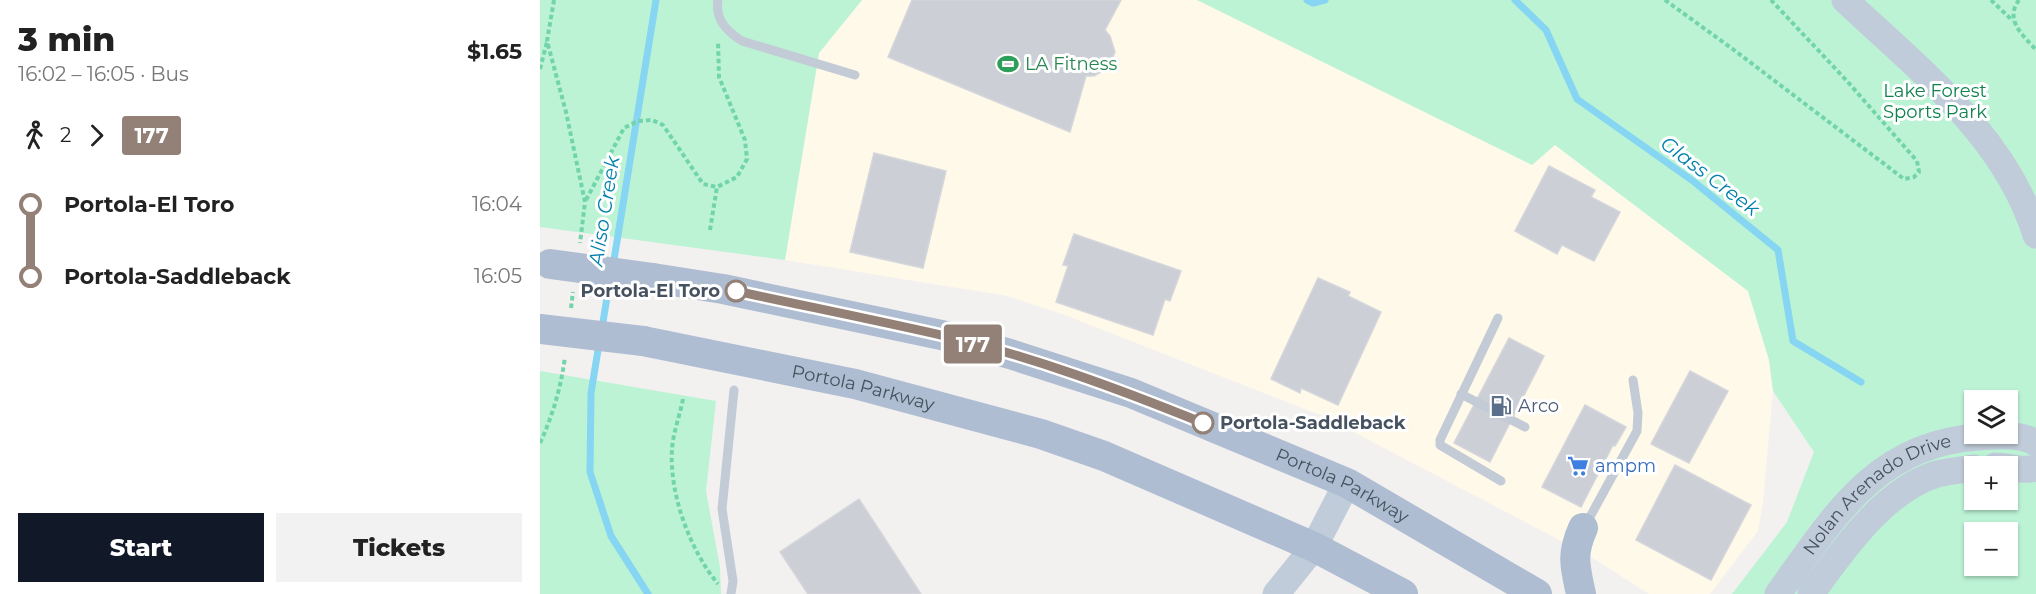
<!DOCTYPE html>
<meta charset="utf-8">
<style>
:root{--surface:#fff;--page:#f2f2f2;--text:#222;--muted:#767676;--accent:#111827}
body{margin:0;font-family:Montserrat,sans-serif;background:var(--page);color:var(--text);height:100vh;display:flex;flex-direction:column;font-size:22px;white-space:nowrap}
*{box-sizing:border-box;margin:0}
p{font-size:20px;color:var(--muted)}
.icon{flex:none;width:33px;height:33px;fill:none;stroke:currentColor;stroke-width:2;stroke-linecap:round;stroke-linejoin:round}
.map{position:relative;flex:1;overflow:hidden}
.side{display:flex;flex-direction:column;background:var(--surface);width:540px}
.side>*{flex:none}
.badge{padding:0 12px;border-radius:4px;font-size:21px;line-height:39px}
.controls{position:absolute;left:1424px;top:390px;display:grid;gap:12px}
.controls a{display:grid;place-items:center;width:54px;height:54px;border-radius:0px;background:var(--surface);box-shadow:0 2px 4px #0004;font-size:30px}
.map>.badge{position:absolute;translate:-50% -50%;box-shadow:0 0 0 3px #fff}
.legs{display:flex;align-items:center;gap:9px;height:66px;padding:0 18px;font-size:20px}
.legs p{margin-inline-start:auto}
.headline{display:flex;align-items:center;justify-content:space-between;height:102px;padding:0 18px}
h1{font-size:33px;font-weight:800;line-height:45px}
.primary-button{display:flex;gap:12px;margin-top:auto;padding:12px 18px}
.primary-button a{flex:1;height:69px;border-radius:0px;background:var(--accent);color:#fff;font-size:24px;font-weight:800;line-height:69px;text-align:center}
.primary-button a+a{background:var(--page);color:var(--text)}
ul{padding:0 18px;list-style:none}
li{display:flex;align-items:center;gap:21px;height:72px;font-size:22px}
li i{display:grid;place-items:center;width:9px;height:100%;margin:0 8px;background:currentColor}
li i::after{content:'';width:15px;height:15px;margin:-8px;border:4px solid;border-radius:50%;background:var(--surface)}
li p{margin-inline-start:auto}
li:first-child i{background:linear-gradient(#0000 50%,currentColor 0)}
li:last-child i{background:linear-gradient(currentColor 50%,#0000 0)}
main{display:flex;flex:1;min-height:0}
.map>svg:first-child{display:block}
.commercial{fill:#fef9e9}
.green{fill:#bcf3d5;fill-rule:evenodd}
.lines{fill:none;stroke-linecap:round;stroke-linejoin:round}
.stream{stroke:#85d5f3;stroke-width:7}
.building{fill:#cccfd5;stroke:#d4d6dc;stroke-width:1.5}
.path{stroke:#71d4aa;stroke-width:4;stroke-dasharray:4.5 3;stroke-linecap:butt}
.lane{stroke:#c3cbd6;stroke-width:9}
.secondary{stroke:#c1ccda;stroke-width:27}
.primary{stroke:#aebdd1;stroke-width:30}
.primary-bridge{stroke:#aebdd1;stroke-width:30}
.line-1-casing{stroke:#fff;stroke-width:14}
.line-1{stroke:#938177;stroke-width:9}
.stop-1-dot{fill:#fff;stroke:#938177;stroke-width:3}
.labels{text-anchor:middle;stroke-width:6;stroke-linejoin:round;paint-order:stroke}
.leisure-label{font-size:18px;fill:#27864d;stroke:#fff;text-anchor:start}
.park-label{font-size:18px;fill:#108252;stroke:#fff}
.stop-label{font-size:18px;font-weight:bold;fill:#46525f;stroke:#fff;text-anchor:end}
.street-label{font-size:18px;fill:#46525f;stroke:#fff}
.service-label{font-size:18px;fill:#4e5e75;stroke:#fff;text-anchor:start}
.shop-label{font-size:18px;fill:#366cbe;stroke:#fff;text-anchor:start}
.water-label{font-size:20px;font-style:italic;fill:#017fb0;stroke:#fff}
</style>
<main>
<section class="side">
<div class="headline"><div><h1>3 min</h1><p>16:02 – 16:05 · Bus</p></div><b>$1.65</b></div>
<div class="legs"><svg class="icon" aria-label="walk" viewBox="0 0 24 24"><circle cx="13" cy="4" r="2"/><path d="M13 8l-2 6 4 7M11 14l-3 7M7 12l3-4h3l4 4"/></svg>2<svg class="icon" aria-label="forward" viewBox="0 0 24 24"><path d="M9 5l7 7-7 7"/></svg><b class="badge" style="background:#938177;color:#fff">177</b></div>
<ul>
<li><i style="color:#938177"></i><b>Portola-El Toro</b><p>16:04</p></li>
<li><i style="color:#938177"></i><b>Portola-Saddleback</b><p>16:05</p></li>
</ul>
<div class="primary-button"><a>Start</a><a>Tickets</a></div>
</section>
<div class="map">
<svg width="1496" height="594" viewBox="0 0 1496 594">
<rect width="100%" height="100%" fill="#f3f0f0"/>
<polygon class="commercial" points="322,0 657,0 1015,145 1208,291 1229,360 1233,391 1223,502 1218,531 1170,594 1109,594 1048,555 785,417 522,314 467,296 245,260 279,53"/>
<g class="green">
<polygon points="0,0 322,0 279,53 245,260 0,227"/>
<path d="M 657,0 L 1496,0 L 1496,594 L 1192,594 L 1247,522 L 1274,452 L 1233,391 L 1229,360 L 1208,291 L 1015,145 L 992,165 ZM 1434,400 L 1467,400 L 1467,434 L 1434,434 ZM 1434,466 L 1467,466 L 1467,500 L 1434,500 ZM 1434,532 L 1467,532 L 1467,566 L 1434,566 Z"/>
<polygon points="0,371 176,401 166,491 180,567 181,594 0,594"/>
</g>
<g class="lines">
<g class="stream">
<polyline points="767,0 773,3 785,0"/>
<polyline points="975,0 1006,30 1037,99 1153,181 1238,250 1253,341 1321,382"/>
<polyline points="73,266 116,0"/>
<polyline points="62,328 70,279"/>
<polyline points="59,344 51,393 50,472 71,536 108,594"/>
</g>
</g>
<g class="building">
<polygon points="372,0 581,0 565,30 570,36 575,52 568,68 554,76 546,76 530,132 348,57"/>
<polygon points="334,153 406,171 383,268 310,252"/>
<polygon points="1009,166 1055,190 1051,197 1080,212 1054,261 1022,245 1017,254 975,231"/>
<polygon points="534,234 641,271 630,301 625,299 613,335 516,302 528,266 523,265"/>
<polygon points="778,278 810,292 808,296 841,312 798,405 761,388 760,393 731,379"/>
<polygon points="969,338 1004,356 950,462 914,443"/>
<polygon points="1150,371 1188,391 1149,463 1111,444"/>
<polygon points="1045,405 1086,427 1075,446 1073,445 1041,507 1002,487"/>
<polygon points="1135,465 1211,505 1171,580 1096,540"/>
<polygon points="319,499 381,594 268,594 240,552"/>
</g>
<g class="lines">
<g class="path">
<polyline points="14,0 7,41 26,112 45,202 40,243"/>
<polyline points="1125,0 1194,50 1364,179 1374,177 1379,172 1377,161 1307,81 1231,0"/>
<polyline points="1451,0 1473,21"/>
<path d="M 1479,0 C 1464,20 1483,35 1496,50"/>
<polyline points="0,69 7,42"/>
<polyline points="46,200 84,128 98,121 112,120 123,125 163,184 177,187"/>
<polyline points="170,230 177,187 197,177 207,159 205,140 179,77 178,41"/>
<polyline points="31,308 33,292"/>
<path d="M 143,399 C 140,415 133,433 132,449 C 129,494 150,550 178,584"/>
<path d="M 0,443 C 13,415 21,387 25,357"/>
</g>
<g class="lane">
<path d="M 178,0 C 175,19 186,31 202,41 L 315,75"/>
<polyline points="958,318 900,440 900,445 961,481"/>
<polyline points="921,394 985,427"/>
<polyline points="1045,526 1097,431 1098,413 1093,380"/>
<polyline points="191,594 193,581 182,509 194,390"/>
</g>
<g class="secondary">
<path d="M 1305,0 C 1378,69 1465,135 1496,235"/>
<path d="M 1455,466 C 1469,466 1483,472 1496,468"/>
<polyline points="736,594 774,547 807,483"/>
<path id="s1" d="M 1238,594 C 1293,518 1335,444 1438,437 C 1457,436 1480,433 1496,443"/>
<path d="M 1271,594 C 1302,551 1344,490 1397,474 C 1409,471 1422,470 1434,468"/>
</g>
<g class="primary">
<path id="s2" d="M 113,278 L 183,289 L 406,336 L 470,354 L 591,393 L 807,483 L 997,594"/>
<path id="s3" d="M 103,341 L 315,384 L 501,434 L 564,456 L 774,547 L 863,594"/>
<path d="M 1041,594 C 1035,566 1031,555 1043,528"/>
</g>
<g class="primary-bridge">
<polyline points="10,264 113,278"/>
<polyline points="0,329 103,341"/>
</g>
</g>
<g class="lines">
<defs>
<path id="line-1" d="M 196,291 C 265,306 335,320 405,336 C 493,357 579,389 663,423"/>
</defs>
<use href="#line-1" class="line-1-casing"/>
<use href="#line-1" class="line-1"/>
</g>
<defs>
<symbol id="stadium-bare" viewBox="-9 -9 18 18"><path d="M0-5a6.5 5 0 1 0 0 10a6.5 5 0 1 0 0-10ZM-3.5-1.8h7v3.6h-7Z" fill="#2e9e5b" stroke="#fff" stroke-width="2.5" paint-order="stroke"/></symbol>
<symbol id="fuel-bare" viewBox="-9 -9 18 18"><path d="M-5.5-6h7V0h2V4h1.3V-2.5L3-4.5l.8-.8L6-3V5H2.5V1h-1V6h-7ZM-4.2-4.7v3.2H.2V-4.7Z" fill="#5c6f8a" stroke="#fff" stroke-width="2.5" paint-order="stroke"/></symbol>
<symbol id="supermarket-bare" viewBox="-9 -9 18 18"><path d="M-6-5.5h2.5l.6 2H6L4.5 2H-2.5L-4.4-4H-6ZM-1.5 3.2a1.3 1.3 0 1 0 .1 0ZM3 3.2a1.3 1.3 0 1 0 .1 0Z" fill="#3f7fe0" stroke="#fff" stroke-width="2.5" paint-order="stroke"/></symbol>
</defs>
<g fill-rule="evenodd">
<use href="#stadium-bare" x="453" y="49" width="30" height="30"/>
<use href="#fuel-bare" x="946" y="391" width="30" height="30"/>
<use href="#supermarket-bare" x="1023" y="451" width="30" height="30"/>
</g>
<g class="stop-1-dot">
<circle cx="196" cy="291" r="10"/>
<circle cx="663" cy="423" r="10"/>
</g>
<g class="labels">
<g class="leisure-label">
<text x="485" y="70">LA Fitness</text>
</g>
<g class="park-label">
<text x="1395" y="97">Lake Forest<tspan x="1395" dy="21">Sports Park</tspan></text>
</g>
<g class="stop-label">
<text x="180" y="297">Portola-El Toro</text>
<text x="680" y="429" text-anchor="start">Portola-Saddleback</text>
</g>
<g class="street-label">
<text dy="6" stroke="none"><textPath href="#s3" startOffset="225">Portola Parkway</textPath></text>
<text dy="6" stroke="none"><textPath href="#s2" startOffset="723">Portola Parkway</textPath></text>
<text dy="6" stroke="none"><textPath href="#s1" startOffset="144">Nolan Arenado Drive</textPath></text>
</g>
<g class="service-label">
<text x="978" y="412">Arco</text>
</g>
<g class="shop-label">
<text x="1055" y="472">ampm</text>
</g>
<g class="water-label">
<text transform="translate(1170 176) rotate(37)" y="7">Glass Creek</text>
<text transform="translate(64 211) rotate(-81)" y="7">Aliso Creek</text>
</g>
</g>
</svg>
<div class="controls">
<a><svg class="icon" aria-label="layers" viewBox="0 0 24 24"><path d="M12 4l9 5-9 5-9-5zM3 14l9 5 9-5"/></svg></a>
<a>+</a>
<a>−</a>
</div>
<b class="badge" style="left:433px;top:344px;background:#938177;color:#fff">177</b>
</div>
</main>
